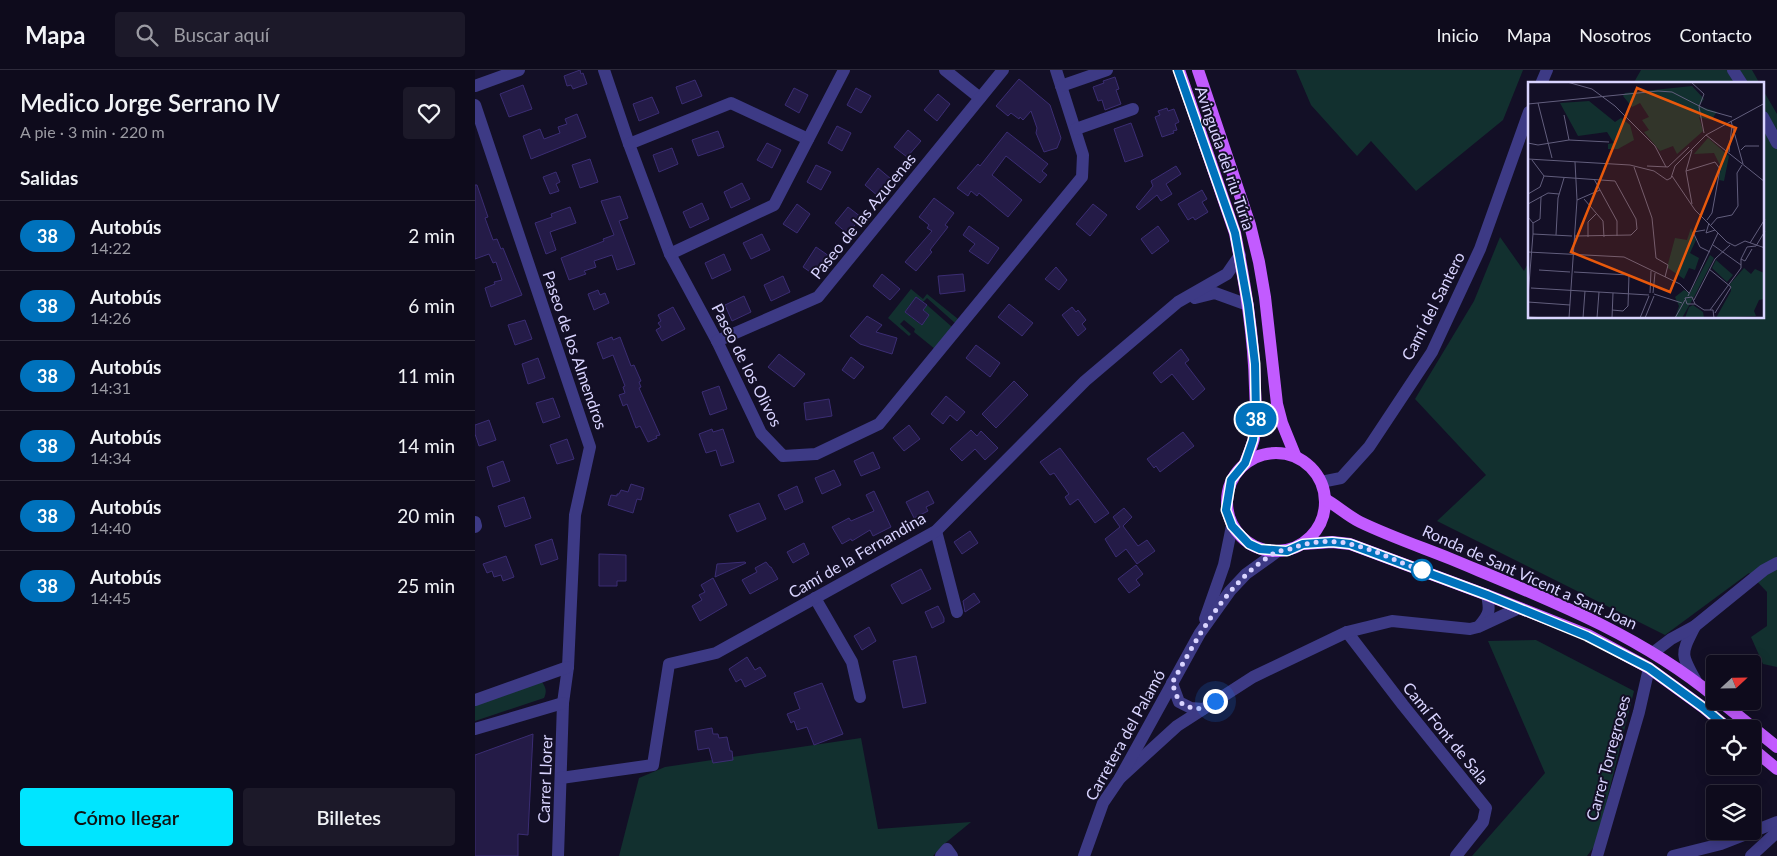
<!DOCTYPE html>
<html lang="es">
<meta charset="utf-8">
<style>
:root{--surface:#0e0b1c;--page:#1c1929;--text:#f1f3f6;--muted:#9b9ba3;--line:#2e2b3b;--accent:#00e5ff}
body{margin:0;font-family:Lato,sans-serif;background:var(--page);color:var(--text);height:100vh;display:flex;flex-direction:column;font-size:19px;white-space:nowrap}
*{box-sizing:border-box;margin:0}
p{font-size:16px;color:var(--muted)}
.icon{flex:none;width:28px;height:28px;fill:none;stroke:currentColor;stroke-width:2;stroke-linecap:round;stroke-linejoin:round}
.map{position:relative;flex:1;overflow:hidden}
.side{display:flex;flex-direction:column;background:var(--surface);width:475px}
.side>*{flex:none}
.badge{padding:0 10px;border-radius:16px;font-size:18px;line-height:32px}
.needle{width:32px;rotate:68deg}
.tools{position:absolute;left:1231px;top:585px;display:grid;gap:10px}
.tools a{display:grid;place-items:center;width:55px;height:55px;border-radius:5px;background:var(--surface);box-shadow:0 2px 12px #0003,0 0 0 1px var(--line);font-size:25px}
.you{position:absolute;width:25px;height:25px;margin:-12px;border:4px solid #fff;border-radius:50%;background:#1a73e8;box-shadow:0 0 0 8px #1a73e833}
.map>.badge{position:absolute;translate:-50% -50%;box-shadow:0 0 0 2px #fff}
h2{padding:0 20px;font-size:19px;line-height:45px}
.round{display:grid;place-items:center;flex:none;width:52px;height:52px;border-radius:5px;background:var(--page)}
.headline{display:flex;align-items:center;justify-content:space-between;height:85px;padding:0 20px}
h1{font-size:24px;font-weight:600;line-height:38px}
.primary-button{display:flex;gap:10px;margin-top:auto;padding:10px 20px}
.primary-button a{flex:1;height:58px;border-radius:5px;background:var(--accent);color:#111;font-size:20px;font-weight:600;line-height:58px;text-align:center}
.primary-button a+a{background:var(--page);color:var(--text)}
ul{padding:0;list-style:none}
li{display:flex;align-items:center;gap:15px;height:70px;padding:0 20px;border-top:1px solid var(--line)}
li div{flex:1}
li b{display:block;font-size:19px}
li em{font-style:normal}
li .badge{min-width:55px;font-weight:700;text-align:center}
header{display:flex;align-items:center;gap:30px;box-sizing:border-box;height:70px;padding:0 25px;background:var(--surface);border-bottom:1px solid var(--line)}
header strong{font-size:24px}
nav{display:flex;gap:28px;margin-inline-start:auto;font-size:18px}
.search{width:350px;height:45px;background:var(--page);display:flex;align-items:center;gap:12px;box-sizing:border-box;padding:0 18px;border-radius:5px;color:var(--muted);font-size:19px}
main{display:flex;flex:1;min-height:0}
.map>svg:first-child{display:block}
.green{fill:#12302f}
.building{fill:#241b47;stroke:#3b2d73}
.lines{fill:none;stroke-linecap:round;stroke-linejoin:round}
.minor{stroke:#3d3a85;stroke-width:12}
.major{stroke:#c25bff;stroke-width:12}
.line-casing{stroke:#fff;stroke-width:11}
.line{stroke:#0072bc;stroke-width:8}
.walk{stroke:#d9d4ff;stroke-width:5;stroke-dasharray:0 9}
.stop-dot{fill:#fff;stroke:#0072bc;stroke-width:2.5}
.labels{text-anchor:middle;stroke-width:4;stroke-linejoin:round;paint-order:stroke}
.street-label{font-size:16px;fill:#d9d4ff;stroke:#130f26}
.inset-road{fill:none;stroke:#625e7d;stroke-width:1}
.view{fill:#e8590c;fill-opacity:0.15;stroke:#e8590c;stroke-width:2.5}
.inset-edge{fill:none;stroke:#d9d4ff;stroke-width:2.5}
</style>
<header>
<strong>Mapa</strong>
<div class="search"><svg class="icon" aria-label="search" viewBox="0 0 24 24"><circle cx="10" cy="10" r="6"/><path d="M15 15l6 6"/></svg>Buscar aquí</div>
<nav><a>Inicio</a><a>Mapa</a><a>Nosotros</a><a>Contacto</a></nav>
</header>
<main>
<section class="side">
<div class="headline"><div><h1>Medico Jorge Serrano IV</h1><p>A pie · 3 min · 220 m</p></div><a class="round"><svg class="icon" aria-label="heart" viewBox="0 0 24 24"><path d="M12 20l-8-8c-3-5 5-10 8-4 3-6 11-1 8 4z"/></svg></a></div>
<h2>Salidas</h2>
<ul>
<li><span class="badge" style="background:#0072bc;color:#fff">38</span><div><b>Autobús</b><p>14:22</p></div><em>2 min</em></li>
<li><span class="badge" style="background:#0072bc;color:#fff">38</span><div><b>Autobús</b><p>14:26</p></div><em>6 min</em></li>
<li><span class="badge" style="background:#0072bc;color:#fff">38</span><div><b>Autobús</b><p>14:31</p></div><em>11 min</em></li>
<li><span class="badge" style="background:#0072bc;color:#fff">38</span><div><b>Autobús</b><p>14:34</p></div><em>14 min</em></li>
<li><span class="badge" style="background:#0072bc;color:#fff">38</span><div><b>Autobús</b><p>14:40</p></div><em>20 min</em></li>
<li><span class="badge" style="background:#0072bc;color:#fff">38</span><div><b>Autobús</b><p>14:45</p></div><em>25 min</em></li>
</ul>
<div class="primary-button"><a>Cómo llegar</a><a>Billetes</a></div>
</section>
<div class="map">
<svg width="1302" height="786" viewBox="0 0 1302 786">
<rect width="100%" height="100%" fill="#130f26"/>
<g class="green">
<polygon points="821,0 1048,0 1028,50 941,121 896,71 882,86 836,35"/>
<polygon points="1166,0 1277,0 1285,14 1158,14"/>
<polygon points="1288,20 1302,44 1302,597 1288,594 1276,567 1292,556 1292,522 1274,503 1190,565 962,451 1011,405 940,329 999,231 1025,167 1049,201 1054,191 1054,248 1288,248"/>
<polygon points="436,219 448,229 452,224 483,249 480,253 452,228 448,232 442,228 436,236 434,236 430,242 446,255 454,245 448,240 452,235 477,257 460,279 439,262 440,259 429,250 425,254 436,264 434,266 413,248"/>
<polygon points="1061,570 1159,621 1121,774 1112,786 997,786 1070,703 1013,571"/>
<path d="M 67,612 C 71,618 72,621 69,628 L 0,651 L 0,630 Z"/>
<polygon points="386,668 403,759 496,752 468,775 458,786 144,786 164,708 190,697"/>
</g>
<g class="building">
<polygon points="105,0 106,4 108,3 112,14 98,19 96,15 92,16 89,6"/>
<polygon points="640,7 644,19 641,20 646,34 630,40 627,30 623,31 618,17 629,13 628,11"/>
<polygon points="544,9 575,35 586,68 582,78 569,82 561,63 562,58 556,41 548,50 545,47 544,49 536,43 533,46 521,36"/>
<polygon points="220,10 227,26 207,34 201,17"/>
<polygon points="48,15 57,39 34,47 25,24"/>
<polygon points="319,18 333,25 324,43 310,35"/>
<polygon points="381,18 396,26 386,43 372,35"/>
<polygon points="463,24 475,34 462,51 449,40"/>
<polygon points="177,27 184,43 164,51 158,34"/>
<polygon points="692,38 693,41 699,39 704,52 700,54 702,60 698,61 699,63 687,67 680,47 685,45 683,41"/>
<polygon points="102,44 111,67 56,89 48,66 65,59 69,69 85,63 83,57 92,54 90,49"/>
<polygon points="656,53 668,86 650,92 639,59"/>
<polygon points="362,56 376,63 367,81 353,73"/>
<polygon points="433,60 446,71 432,87 419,77"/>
<polygon points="243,61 249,77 223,86 217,70"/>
<polygon points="532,62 573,94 567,101 572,105 565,113 531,86 517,105 547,130 533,147 504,123 502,126 496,121 493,126 482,118 503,94 505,96"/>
<polygon points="292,73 306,80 297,98 282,90"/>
<polygon points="197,78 203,94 184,102 178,85"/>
<polygon points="115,89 123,112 105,118 97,95"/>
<polygon points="341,95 356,102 346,120 332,112"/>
<polygon points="701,96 706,104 691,114 697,124 686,131 682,125 664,140 661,137 678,116 676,111"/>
<polygon points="403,98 416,109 403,126 390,115"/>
<polygon points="81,102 85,112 81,114 84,121 75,124 68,107"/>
<polygon points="267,113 275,129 256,138 249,122"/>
<polygon points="0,115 2,115 13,147 10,148 18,170 22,169 26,179 28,178 47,225 16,237 10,218 20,214 19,212 27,210 21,192 18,193 14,184 0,189"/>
<polygon points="727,120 732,129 727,132 733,142 720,150 718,147 713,150 703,134"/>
<polygon points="145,126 153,148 144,151 160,194 142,200 137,185 119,191 121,197 109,201 111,204 94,210 86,188 129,171 128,169 139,165 126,131"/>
<polygon points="459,128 479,143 470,155 473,157 455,180 457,182 441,201 430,192 457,161 452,158 454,155 444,147"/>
<polygon points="227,133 234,149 215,158 208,142"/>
<polygon points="322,134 335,144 322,163 308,154"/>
<polygon points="618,134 632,145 615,166 601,154"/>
<polygon points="95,137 101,153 75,162 81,180 71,184 60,153 77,147 76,144"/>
<polygon points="373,137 386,147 373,164 360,153"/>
<polygon points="494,156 524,178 513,194 494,181 500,174 488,165"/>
<polygon points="683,156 694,171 677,184 666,169"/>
<polygon points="287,164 295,180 276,189 268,173"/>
<polygon points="341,177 354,186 341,206 328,197"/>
<polygon points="249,184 256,200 237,209 230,193"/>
<polygon points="581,197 592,210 584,220 570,209"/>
<polygon points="407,204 425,219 415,230 398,216"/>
<polygon points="488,204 490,221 465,224 463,206"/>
<polygon points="308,206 315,222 296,231 289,215"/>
<polygon points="123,220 125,225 130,223 134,233 119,240 113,224"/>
<polygon points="269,226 276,242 257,251 250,235"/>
<polygon points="441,227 452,235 448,240 454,245 447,255 430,242"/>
<polygon points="534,234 558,253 547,266 523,247"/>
<polygon points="198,237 210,259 187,271 181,260 186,257 183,253 186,251 183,245"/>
<polygon points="597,237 601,242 603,240 611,250 607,254 611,259 603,266 587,245"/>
<polygon points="392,246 407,255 401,262 422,268 417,284 385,274 375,266"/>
<polygon points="50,250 57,269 40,275 33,255"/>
<polygon points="137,267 138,270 145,267 156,296 159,295 166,311 164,312 166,317 164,318 185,365 181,366 182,368 173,372 165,356 161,358 152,334 148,336 144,325 150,323 148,317 150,316 138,285 128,289 122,273"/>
<polygon points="501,275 525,293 515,307 491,288"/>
<polygon points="706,279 714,290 710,293 730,319 718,330 697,304 686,313 678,303"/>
<polygon points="304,284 330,304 319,317 293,297"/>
<polygon points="376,287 389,297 379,309 367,300"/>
<polygon points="63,288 70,308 53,314 47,294"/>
<polygon points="539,311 553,325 521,358 507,344"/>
<polygon points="244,316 252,339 235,345 227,322"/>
<polygon points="471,326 490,342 482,351 475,345 468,354 456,344"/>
<polygon points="78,328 85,347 68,353 61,333"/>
<polygon points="354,329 357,346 331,350 329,333"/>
<polygon points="14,350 21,370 4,376 0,364 0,355"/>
<polygon points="434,355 445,369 429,381 418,368"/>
<polygon points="237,359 238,362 248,359 259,392 246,396 241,380 231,383 224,364"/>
<polygon points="496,360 502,366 506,361 523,378 510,390 500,379 487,391 475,379"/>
<polygon points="708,362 719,376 685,402 681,396 679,398 672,389"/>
<polygon points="92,369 99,389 82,394 75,375"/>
<polygon points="585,378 634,443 620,453 603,429 595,435 590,427 594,424 579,403 575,405 565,392"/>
<polygon points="398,382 405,398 386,406 379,391"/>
<polygon points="28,391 35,411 18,417 12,397"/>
<polygon points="359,400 366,415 347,424 340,408"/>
<polygon points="156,414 169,418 166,430 162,429 158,443 133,435 136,425 142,426 142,424 144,424 146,420 153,422"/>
<polygon points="322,416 328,432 310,440 303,425"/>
<polygon points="399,421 416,457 398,466 395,460 377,471 376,469 367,474 357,457 374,448 376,451 399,441 391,425"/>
<polygon points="453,421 459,433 451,437 453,441 439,448 431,432"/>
<polygon points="49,427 56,448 30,457 23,436"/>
<polygon points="284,433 291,449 262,462 254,445"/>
<polygon points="649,438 657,447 648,456 663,476 672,470 680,481 662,494 651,479 641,487 630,469 645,457 638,447"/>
<polygon points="495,461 503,473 487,484 479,472"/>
<polygon points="77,469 83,489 66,495 60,475"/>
<polygon points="329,473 334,484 318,493 312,482"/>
<polygon points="124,484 151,485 151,511 142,511 142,516 124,516"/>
<polygon points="31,486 39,507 28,511 26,505 19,507 17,501 12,503 8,494"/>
<polygon points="270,492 271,493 240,507 242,494"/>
<polygon points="291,492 295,497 296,497 303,509 275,524 267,510 282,502 280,498"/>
<polygon points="661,495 668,504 661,510 665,515 654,523 643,509"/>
<polygon points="446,499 456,519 427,534 416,515"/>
<polygon points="238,508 252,535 225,551 217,536 227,530 224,525 230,522 226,515"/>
<polygon points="499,523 505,532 490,542 488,531"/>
<polygon points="463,536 469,548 469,552 457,558 450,542"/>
<polygon points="394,557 401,571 387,580 379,566"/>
<polygon points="441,586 451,633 428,638 418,591"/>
<polygon points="272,587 280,600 285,597 291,606 270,617 266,609 261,612 254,599"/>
<polygon points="347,613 368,664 339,675 332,657 322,660 319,651 316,653 312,644 325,639 319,623"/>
<polygon points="237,658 238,664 243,664 244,668 252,667 255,681 257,681 258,690 238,693 234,678 223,680 220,661"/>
<polygon points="58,664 53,765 43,764 43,786 0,786 0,685"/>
</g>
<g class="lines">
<g class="minor">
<polyline points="129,0 154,74 195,184 242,271 286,363 308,386 341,384 404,354 607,107 608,85 581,0"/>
<polyline points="470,0 505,28"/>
<polyline points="1258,0 1267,14"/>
<polyline points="1066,14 1072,0"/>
<polyline points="0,16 44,0"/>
<polyline points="586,16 632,0"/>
<polyline points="0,35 115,377 100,445 93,597 88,633 83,786"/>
<polyline points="1288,47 1302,73"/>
<polyline points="601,59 658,39"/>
<polyline points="154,74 256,33 333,69"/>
<polyline points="195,184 299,135 369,0"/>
<polyline points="720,228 740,223 773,235"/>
<polyline points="242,271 343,227 528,0"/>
<polyline points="846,412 866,408 894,377 957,282 1005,179 1054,42"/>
<polyline points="0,452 1,456 0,457"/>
<polyline points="461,461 482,542"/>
<polyline points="340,528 377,592 385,627"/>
<polyline points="730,549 749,495 757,456"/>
<path d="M 1005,555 C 1015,543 1015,540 1012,525"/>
<path d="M 1220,556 C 1206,584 1205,583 1221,611"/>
<polyline points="872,562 928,635 1011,738 1008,752 981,786"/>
<polyline points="1179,582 1196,569 1220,556 1289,500 1302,493"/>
<polyline points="697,613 704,632 716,638 728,639"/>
<polyline points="0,630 93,597"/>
<polyline points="0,659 88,633"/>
<polyline points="86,708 178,695 194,594 241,583 461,461 610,311 703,232 752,204 765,185"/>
<polyline points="645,708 702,656 778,607 872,562 917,551 995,559 1003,557 1044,538"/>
<polyline points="466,786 472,779 477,786"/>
<polyline points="609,786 628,733 645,708 725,563 755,521 771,504 803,481"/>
<polyline points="1122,786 1164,642 1174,598"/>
<polyline points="1198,786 1246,774 1302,752"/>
<polyline points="1276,786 1302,762"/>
</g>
<g class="major">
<path d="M 704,0 L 760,163 C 770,214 779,266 780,318 C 781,335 781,352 779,368 C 777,377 773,385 770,393"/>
<polyline points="723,0 775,155 784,192 790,227 802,334 807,353 820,385"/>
<circle cx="801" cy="432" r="49"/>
<path d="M 850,429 C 862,436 873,446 885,452 C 914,466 946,477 976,489 C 1067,527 1163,563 1240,627"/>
<polyline points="828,474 857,472 875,474 1012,525 1113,565 1174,598 1229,638 1254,659"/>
<polyline points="1245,631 1302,677"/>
<polyline points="1278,679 1302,699"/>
</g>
</g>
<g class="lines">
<defs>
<polyline id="line" points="703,0 760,163 773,235 780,294 781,345 778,370 770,393 756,410 751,440 757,456 774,474 785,479 812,481 828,474 857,472 875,474 1012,525 1112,566 1174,598 1229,638 1254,659"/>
</defs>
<use href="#line" class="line-casing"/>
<use href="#line" class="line"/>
<path class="walk" d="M 740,631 C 725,641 721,641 704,632 L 697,613 C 724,565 752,511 801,482 C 805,480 810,481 815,479 C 833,472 855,469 875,474 C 900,479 923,493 947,500"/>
</g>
<circle class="stop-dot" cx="947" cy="500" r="10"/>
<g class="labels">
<g class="street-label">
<text transform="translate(750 88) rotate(71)" y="6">Avinguda del riu Túria</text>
<text transform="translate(388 146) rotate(-51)" y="6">Paseo de las Azucenas</text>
<text transform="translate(958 236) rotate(-63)" y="6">Camí del Santero</text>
<text transform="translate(100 280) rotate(71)" y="6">Paseo de los Almendros</text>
<text transform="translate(272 295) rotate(63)" y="6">Paseo de los Olivos</text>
<text transform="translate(382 485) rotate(-30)" y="6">Camí de la Fernandina</text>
<text transform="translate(1055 507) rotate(24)" y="6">Ronda de Sant Vicent a Sant Joan</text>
<text transform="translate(971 663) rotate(51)" y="6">Camí Font de Sala</text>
<text transform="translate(650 665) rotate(-61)" y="6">Carretera del Palamó</text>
<text transform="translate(1133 688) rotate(-75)" y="6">Carrer Torregroses</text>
<text transform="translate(70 709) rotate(-88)" y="6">Carrer Llorer</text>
</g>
</g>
<g transform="translate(1053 12)">
<rect width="236" height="236" fill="#130f26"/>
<path d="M 164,4 L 176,17 L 171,24 L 189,30 L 183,38 L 171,35 L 175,49 L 149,72 L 145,64 L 132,69 L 116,50 L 121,48 L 114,38 L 121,35 L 112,21 L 104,25 L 95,14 L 97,11 ZM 61,19 L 87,40 L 93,36 L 102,43 L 106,58 L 90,67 L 80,67 L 80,62 L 86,61 L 79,50 L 50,54 L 32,21 ZM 180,56 L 201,74 L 196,99 L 191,98 L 193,85 L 186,71 L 166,72 ZM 163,146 L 168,158 L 162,171 L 171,176 L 167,188 L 161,186 L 156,197 L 140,186 L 140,182 L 147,156 L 159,158 ZM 182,173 L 186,176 L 166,215 L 154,236 L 147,236 L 151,224 L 147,215 L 156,208 L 162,211 ZM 188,178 L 205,193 L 199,200 L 184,186 ZM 216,186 L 223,192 L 227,187 L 236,191 L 236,217 L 231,218 L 226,229 L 228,234 L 188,236 L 203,209 L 202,202 ZM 165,223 L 175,230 L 176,236 L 157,236 L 161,225 Z" fill="#12302f"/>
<path class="inset-road" d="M 39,0 L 64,7 L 87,24 L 127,64 L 138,85M 163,0 L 176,12 L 171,25 L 176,51M 10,21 L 24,76M 0,22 L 130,9 L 144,10 L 179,28 L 204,35M 36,33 L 41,58M 203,39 L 215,82M 178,53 L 237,100M 0,61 L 10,63 L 41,58 L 81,60M 164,68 L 158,89 L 164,122M 213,68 L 217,64 L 231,64M 201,70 L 204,43M 0,77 L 102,83 L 126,89 L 139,98 L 143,96 L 147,84 L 178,53 L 237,21M 119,84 L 140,85 L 161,65M 106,85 L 124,136 L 128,176 L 140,183 L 137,195M 158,89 L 187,80 L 192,87 L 184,131 L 179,138M 16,94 L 87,99 L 108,137 L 109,147 L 103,153 L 47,154M 144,94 L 167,128 L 199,160 L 207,164 L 217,159 L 237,166M 66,97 L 89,139 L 89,154M 0,112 L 12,105 L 16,94 L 4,78M 56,117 L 75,139 L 76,155M 49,118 L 72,108M 0,122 L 20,111 L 31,112M 0,135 L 5,141 L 5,152 L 0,215M 5,141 L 12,137 L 13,115M 181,141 L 178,151 L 187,148M 183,143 L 189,136 L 204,133 L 210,124 L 209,91 L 214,83M 177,148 L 165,150 L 172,165 L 182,170M 5,152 L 44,154M 28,153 L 30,116 L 36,96M 60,155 L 60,140 L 68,132M 222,161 L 237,137M 185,163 L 213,183M 228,164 L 237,149M 0,170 L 96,175 L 152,202 L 161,211M 213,177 L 217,179 L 224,167M 181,187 L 203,205 L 187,231M 11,188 L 42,190M 46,190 L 101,193 L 100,224 L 95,229 L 84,228M 3,206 L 121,213M 122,211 L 123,189M 125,211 L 127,191M 126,212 L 154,221M 160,214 L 190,151M 166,218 L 187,177 L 202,163M 0,220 L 42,223M 167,222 L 159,222 L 157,216 L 164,215 L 167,222 L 176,228 L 185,228 L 186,236M 182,228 L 213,186 L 213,177 L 219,165 L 228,164M 0,235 L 20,236M 41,236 L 49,118 L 47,80M 55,236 L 57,209M 69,236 L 71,210M 84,236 L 85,211M 112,236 L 121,214M 117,236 L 126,214M 147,236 L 157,218"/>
<path class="view" d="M 109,6 L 208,46 L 142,210 L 43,170 Z"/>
<rect width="236" height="236" class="inset-edge"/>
</g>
</svg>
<div class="tools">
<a><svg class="needle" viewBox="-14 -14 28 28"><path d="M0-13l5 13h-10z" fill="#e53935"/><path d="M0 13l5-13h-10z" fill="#9b9ba3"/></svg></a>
<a><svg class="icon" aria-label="locate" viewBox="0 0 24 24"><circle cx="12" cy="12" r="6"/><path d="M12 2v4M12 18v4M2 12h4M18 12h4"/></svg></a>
<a><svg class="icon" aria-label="layers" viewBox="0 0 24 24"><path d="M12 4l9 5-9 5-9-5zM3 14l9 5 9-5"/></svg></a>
</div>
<div class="you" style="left:740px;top:631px"></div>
<b class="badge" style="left:781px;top:349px;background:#0072bc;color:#fff">38</b>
</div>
</main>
